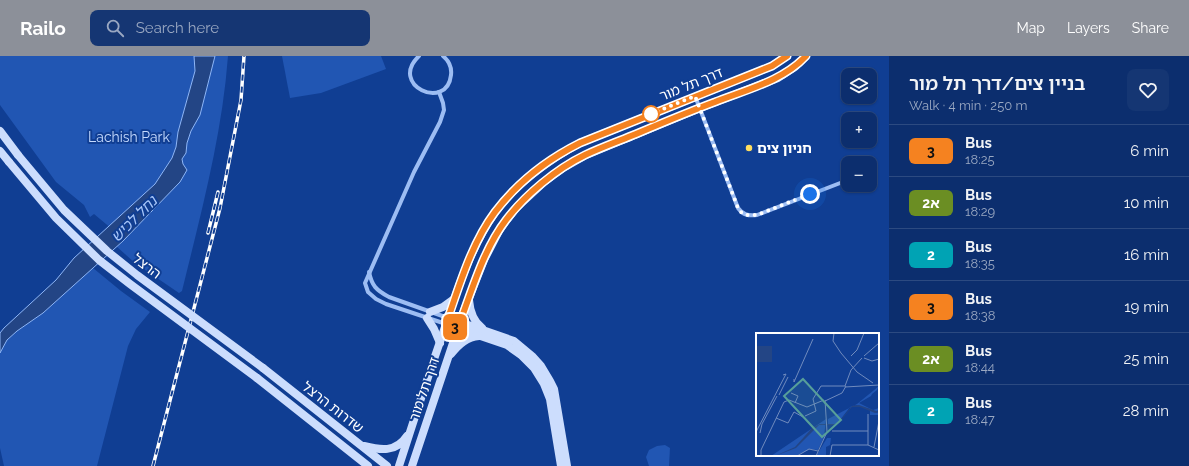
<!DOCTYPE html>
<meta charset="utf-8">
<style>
:root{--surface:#0c2e6e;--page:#153673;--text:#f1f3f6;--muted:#9aa8c2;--line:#2c4a81;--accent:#8c9099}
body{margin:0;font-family:Raleway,"Noto Sans Hebrew",sans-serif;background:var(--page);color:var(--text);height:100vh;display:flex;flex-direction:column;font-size:15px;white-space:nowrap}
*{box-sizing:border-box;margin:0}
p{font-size:13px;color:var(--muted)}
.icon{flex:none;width:22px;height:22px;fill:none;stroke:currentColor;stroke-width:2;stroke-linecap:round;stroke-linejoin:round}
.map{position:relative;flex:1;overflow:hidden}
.sheet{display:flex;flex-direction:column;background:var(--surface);width:300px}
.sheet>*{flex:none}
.badge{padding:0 8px;border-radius:6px;font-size:14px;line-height:26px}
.controls{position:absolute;left:841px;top:12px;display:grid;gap:8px}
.controls a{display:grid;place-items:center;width:36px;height:36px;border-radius:8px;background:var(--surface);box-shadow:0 1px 3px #0004,0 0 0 1px var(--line);font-size:20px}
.you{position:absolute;width:20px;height:20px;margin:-10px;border:3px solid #fff;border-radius:50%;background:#1a73e8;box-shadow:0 0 0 6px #1a73e833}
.map>.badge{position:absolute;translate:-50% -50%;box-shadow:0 0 0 2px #fff}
.round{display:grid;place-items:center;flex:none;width:42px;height:42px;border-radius:8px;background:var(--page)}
.head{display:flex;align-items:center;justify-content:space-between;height:68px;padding:0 20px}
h1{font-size:19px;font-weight:600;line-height:30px}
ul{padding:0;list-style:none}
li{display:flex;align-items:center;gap:12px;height:52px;padding:0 20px;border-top:1px solid var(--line)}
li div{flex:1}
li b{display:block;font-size:15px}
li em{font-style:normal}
li .badge{min-width:44px;font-weight:700;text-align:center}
header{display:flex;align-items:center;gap:24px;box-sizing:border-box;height:56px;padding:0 20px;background:var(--accent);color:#fff}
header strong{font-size:19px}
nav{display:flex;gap:22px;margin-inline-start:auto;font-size:14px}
.search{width:280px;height:36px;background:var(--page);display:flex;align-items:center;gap:10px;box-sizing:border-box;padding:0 14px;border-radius:8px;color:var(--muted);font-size:15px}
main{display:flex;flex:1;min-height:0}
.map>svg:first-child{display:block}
.green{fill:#2156b3}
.water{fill:#234585;stroke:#8eb6f7}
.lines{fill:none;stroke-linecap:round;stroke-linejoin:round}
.street{stroke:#9dbdf3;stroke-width:4}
.secondary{stroke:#ccddfd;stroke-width:8}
.rail-casing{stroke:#fff;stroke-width:3.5}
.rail{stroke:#103e93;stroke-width:2;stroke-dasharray:6;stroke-linecap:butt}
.secondary-bridge{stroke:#ccddfd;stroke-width:8}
.line-casing{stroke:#fff;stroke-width:9}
.line{stroke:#f58220;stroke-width:6}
.walk{stroke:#fff;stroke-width:4;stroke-dasharray:0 7.2}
.stop-dot{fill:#fff;stroke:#f58220;stroke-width:2}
.poi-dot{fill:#ffde5f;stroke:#103e93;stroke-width:1.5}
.labels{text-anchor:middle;stroke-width:4;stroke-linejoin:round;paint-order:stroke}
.street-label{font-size:14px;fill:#fff;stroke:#103e93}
.park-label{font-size:14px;fill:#c5dafe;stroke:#103e93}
.poi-label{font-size:14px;font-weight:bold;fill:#fff;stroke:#103e93;text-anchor:start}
.water-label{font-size:15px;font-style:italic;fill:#a9c7fa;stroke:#103e93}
.inset-road{fill:none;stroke:#708bbe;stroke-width:1}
.view{fill:#579f9a;fill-opacity:0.15;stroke:#579f9a;stroke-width:2}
.inset-edge{fill:none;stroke:#fff;stroke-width:2}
</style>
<header>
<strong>Railo</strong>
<div class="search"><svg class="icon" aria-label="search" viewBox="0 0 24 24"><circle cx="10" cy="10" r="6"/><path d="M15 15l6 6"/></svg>Search here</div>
<nav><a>Map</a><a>Layers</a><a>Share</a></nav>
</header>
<main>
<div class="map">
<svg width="889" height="410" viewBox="0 0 889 410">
<rect width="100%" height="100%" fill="#103e93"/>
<g class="green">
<path d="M 0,0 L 228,0 C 222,80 201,157 182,235 L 179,237 L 135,207 L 116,190 L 124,183 L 94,158 L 90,161 L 84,149 L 56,126 L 0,49 Z"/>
<polygon points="282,0 381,0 386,13 321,37 290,42"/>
<polygon points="93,212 121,235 150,256 136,273 128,290 97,410 4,410 0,392 0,297 7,284 17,275 43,257"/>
<polygon points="665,389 670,392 669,410 649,410 646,401 649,394 657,390"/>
</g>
<polygon class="water" points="194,0 215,0 200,59 191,75 187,87 186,97 182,103 183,108 187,114 180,126 123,185 43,257 17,275 7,284 0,297 0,277 4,272 56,224 74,202 155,128 172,102 176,91 178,76 195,15"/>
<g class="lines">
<g class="street">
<path d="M 419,0 C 388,29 447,56 451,19 C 452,11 449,5 443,0"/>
<polyline points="439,36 443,47 444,54 440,66 414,116 365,227 368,236 376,243 386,248 446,268"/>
<path d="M 695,40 L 738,152 C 743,159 748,160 757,159 L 848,124"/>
<path d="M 369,216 C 372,230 376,234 389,241 L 448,262"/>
</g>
<g class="secondary">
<polyline points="0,75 18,99"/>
<polyline points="0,95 9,106"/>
<path d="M 469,244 C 470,256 473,265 482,272"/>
<polyline points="430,256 443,251 454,243"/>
<polyline points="427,262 434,273 440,287"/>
<polyline points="448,262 514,285 532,300 541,310 550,325 554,333 567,410"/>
<polyline points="454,271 507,289 521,299 534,312 544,328 550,343 561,410"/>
<path d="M 451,298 C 459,288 467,281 479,280"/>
<polyline points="263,312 387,410"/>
<polyline points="257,322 368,410"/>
<path d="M 364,390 C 380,394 396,397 407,380"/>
<path d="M 399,410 C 413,367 427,323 442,280 C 456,238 469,194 494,158 C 514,129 550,103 580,87 L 772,10 L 787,0"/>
<polyline points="412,410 463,257 484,204 499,175 506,165 516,152 544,126 563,112 586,99 700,52 778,22 795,11 806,0"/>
</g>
<defs>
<g id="rail">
<polyline points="208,177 218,136"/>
<polyline points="153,410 220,152 241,44 244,0"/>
</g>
</defs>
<use href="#rail" class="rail-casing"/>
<use href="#rail" class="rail"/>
<g class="secondary-bridge">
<polyline points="18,99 64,154 107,195 137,219 263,312"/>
<polyline points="9,106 56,162 99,204 130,228 257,322"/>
</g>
</g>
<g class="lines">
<defs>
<path id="line" d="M 787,0 L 772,10 L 580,87 C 548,103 517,127 495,156 C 471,188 459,231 446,268 L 458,272 C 471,237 483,194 506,164 C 525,139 556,113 585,99 C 602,91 619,85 636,78 C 662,67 688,56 715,46 C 745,34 783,25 806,0"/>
</defs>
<use href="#line" class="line-casing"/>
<use href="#line" class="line"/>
<polyline class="walk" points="651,58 695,40 738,152 741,156 745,159 757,159 810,138"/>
</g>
<circle class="stop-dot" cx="651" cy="58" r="8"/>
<circle class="poi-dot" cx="749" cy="92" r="4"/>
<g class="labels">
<g class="street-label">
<text transform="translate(691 28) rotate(-22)" y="5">דרך תל מור</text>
<text transform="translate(147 210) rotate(37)" y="5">הרצל</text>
<text transform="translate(424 333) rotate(-71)" y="5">דרך תל מור</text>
<text transform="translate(333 351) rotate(38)" y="5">שדרות הרצל</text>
</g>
<g class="park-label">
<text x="129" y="86">Lachish Park</text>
</g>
<g class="poi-label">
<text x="757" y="97">חניון צים</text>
</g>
<g class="water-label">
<text transform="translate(134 163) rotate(-45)" y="5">נחל לכיש</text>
</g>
</g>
<g transform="translate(756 277)">
<rect width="123" height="123" fill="#103e93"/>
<path d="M 123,53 L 121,57 L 116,61 L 115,63 L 103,70 L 117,77 L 123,75 L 120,80 L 123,79 L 123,82 L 114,82 L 114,76 L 99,72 L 94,74 L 81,91 L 72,91 L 72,86 L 101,71 ZM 70,86 L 68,104 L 62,117 L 55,116 L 40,123 L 15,123 ZM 71,105 L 75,105 L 74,112 L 70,114 L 70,123 L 60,123 Z" fill="#2156b3"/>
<path d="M 0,13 L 16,13 L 16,29 L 0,29 ZM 96,73 L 103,72 L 123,79 L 119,80 L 104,74 L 96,74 L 82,91 L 79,92 L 63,92 L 40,115 L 19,123 L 39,114 L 56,95 L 64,91 L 81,91 Z" fill="#234585"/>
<path class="inset-road" d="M 78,0 L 77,8 L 85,20 L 101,39 L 117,50M 95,23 L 101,17 L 108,0M 108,23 L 123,10M 108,25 L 116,28 L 123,26M 38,46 L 38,49 L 57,6M 89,54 L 123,52M 35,60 L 42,63 L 39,70M 23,62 L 32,44M 69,68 L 86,60 L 90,53M 60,78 L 57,66 L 65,53 L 89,53 L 95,37 L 106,25M 49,83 L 60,78M 20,85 L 32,90 L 38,79 L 47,84M 76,98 L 112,98M 0,99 L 30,41 L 27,42M 4,100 L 6,91 L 21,63M 112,112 L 112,81M 118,114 L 123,88M 5,123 L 5,117 L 28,69 L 33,67 L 51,74 L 68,67M 41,123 L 53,116 L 62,118M 60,123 L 71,99 L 69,67M 74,123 L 76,112 L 112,112 L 123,117"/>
<path class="view" d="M 47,46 L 85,87 L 66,104 L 28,63 Z"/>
<rect width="123" height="123" class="inset-edge"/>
</g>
</svg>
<div class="controls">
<a><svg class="icon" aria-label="layers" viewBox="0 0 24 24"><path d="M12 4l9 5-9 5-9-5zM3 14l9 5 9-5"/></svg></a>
<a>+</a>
<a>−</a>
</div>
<div class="you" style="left:810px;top:138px"></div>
<b class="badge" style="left:455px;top:271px;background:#f58220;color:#111">3</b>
</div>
<section class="sheet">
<div class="head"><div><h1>בניין צים/דרך תל מור</h1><p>Walk · 4 min · 250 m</p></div><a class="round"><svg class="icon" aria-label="heart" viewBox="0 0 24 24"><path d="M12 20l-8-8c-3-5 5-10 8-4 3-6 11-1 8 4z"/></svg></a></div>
<ul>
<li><span class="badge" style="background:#f58220;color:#111">3</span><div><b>Bus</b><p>18:25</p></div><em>6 min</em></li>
<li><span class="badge" style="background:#6b8e23;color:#fff">2א</span><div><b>Bus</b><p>18:29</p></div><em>10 min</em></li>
<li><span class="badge" style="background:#00a3b4;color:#fff">2</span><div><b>Bus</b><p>18:35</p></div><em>16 min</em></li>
<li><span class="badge" style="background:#f58220;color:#111">3</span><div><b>Bus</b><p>18:38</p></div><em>19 min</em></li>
<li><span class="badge" style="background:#6b8e23;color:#fff">2א</span><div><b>Bus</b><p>18:44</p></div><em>25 min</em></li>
<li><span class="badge" style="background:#00a3b4;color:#fff">2</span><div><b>Bus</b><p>18:47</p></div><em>28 min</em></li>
</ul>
</section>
</main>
